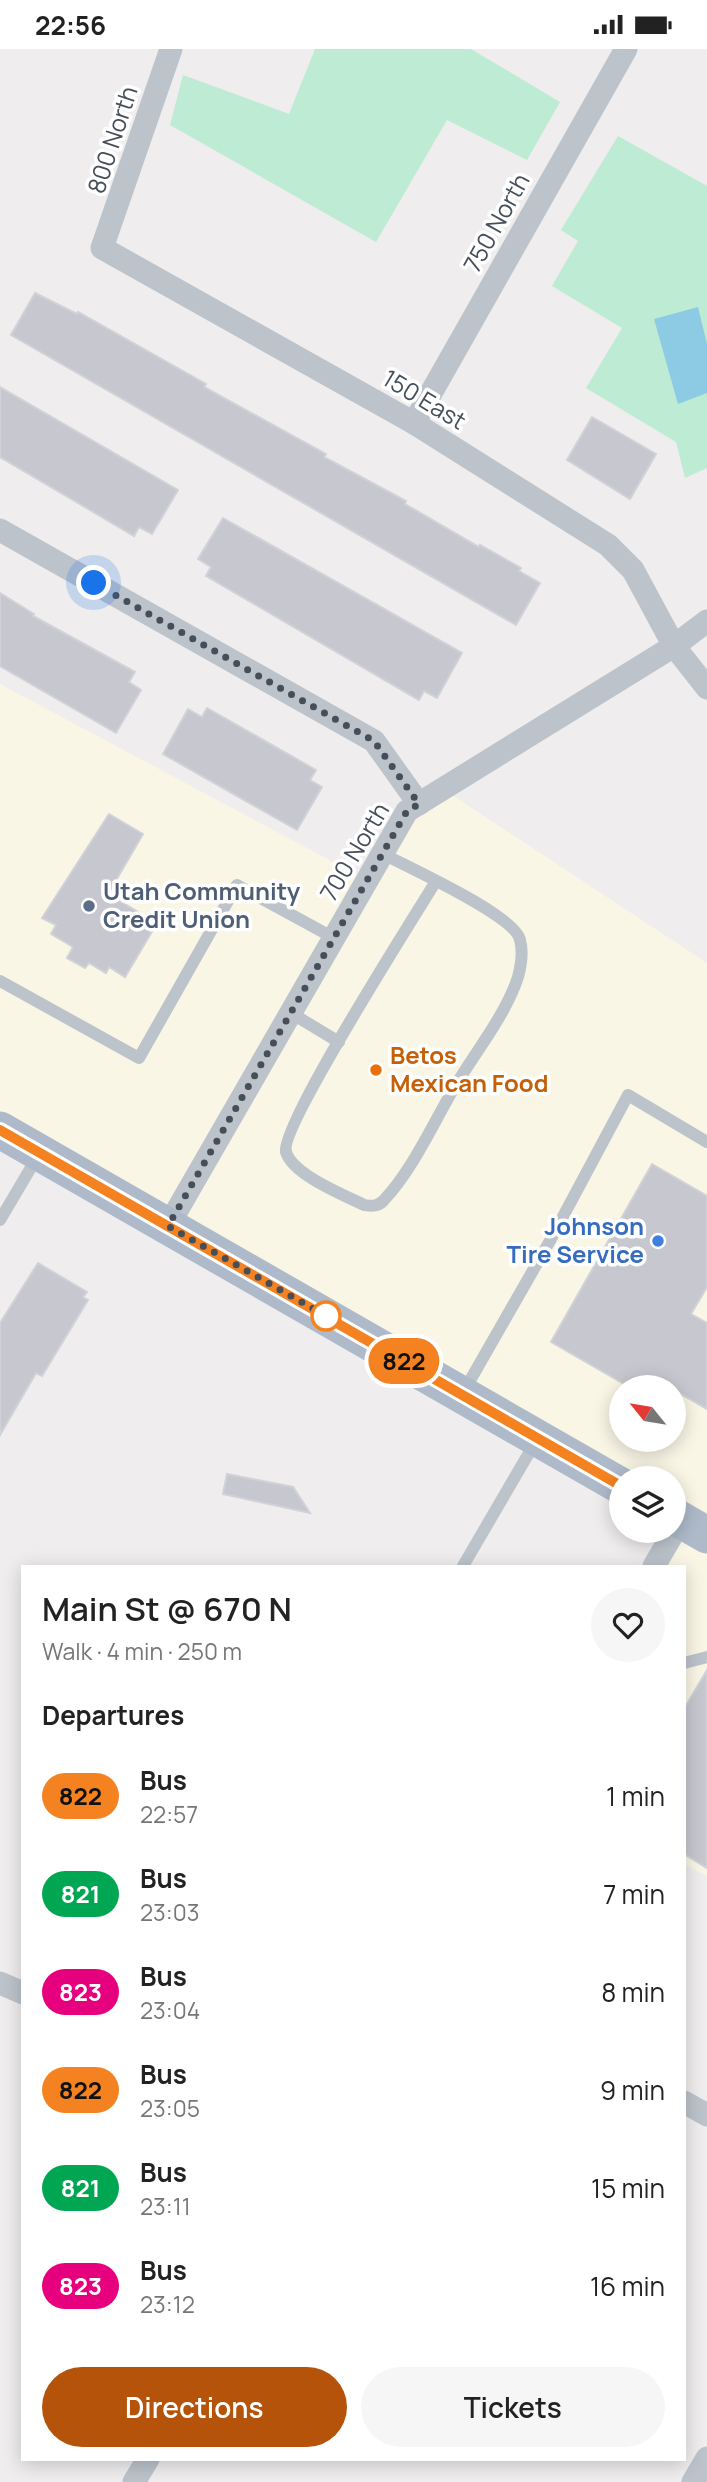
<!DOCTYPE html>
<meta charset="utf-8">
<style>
:root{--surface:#fff;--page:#f6f6f6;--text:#222;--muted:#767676;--accent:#b45309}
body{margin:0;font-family:Manrope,sans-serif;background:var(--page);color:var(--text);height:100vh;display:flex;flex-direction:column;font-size:26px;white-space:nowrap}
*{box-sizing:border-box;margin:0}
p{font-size:23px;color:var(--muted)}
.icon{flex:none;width:38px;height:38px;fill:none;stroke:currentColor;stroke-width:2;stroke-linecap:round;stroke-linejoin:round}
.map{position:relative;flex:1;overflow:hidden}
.drawer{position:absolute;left:21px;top:1516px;width:665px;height:896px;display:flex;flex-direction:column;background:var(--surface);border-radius:0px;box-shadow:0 4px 18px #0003}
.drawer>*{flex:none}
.badge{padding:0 14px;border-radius:23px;font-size:24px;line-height:46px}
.needle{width:46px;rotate:300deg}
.fabs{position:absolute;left:609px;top:1326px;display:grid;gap:14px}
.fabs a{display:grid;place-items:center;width:77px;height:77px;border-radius:50%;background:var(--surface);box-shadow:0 4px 18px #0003;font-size:35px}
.you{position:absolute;width:35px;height:35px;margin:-18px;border:5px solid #fff;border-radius:50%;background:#1a73e8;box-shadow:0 0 0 10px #1a73e833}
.map>.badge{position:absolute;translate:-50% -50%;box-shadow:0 0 0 4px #fff}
h2{padding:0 21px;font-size:26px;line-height:63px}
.round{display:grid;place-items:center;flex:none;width:74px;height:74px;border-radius:37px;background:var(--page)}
.headline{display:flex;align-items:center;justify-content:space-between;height:119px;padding:0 21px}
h1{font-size:33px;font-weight:600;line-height:52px}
.action{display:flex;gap:14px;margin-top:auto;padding:14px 21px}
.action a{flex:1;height:80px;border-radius:42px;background:var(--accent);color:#fff;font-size:28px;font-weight:600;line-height:80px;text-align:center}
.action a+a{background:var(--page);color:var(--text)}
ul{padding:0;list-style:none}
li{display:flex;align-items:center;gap:21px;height:98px;padding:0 21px}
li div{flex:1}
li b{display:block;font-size:26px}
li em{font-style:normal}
li .badge{min-width:77px;font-weight:700;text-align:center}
.status{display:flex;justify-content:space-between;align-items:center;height:49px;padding:0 35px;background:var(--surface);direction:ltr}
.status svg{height:19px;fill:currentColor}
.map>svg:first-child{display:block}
.commercial{fill:#faf6e6;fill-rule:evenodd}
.green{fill:#bdebd3}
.water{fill:#8dcbe5}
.building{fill:#c7c8cf;stroke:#d1d2d8;stroke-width:2}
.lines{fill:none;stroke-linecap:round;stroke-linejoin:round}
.service{stroke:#bcc3cb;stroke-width:12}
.minor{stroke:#bcc3cb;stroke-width:23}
.primary{stroke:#aebaca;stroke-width:37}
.line-casing{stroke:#fff;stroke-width:16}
.line{stroke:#f58220;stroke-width:10}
.walk{stroke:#464e59;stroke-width:7;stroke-dasharray:0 12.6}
.service-dot{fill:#5c6f8a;stroke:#fff;stroke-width:2.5}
.food-dot{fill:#e8710a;stroke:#fff;stroke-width:2.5}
.shop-dot{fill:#3f7fe0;stroke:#fff;stroke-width:2.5}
.stop-dot{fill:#fff;stroke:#f58220;stroke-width:3.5}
.labels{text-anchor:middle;stroke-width:7;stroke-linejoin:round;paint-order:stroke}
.street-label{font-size:24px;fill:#464e59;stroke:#fff}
.service-label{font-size:24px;font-weight:bold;fill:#4e5e75;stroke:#fff;text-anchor:start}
.food-label{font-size:24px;font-weight:bold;fill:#c56008;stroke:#fff;text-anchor:start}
.shop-label{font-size:24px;font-weight:bold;fill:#366cbe;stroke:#fff;text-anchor:end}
</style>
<div class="status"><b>22:56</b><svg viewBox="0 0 49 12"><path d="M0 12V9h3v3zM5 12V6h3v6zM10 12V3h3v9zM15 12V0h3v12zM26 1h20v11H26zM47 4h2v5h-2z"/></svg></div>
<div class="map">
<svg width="707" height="2433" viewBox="0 0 707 2433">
<rect width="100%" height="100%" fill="#efeded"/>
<path class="commercial" d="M 0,635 L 367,831 L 419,755 L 443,740 L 707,914 L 707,1827 L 684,1815 L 684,1517 L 654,1517 L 674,1467 L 674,1430 L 621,1430 L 0,1083 ZM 621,1339 L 674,1339 L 674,1391 L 621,1391 Z"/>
<g class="green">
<polygon points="315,0 471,0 560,53 527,111 447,71 376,193 170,76 183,26 289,65"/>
<polygon points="618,87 707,137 707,419 685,429 676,393 586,339 622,279 552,237 578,192 561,181"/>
</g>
<polygon class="water" points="698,258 707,295 707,344 678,355 654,270"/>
<g class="building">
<polygon points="35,244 77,265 78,263 206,335 204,338 326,405 324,408 406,452 405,455 479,498 480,496 521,519 519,522 540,534 516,576 11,286"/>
<polygon points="0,338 178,441 152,485 139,478 134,487 0,408"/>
<polygon points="592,368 656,405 630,450 567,411"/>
<polygon points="223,469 462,604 437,649 424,642 419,651 206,527 211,518 198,510"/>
<polygon points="0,544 34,565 33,567 135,623 129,633 141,641 116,684 0,617"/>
<polygon points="207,659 316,721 310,731 322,738 297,781 163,705 188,660 202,668"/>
<polygon points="109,765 143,785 108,845 157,874 125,928 109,918 106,924 89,914 85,919 67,909 73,898 51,885 56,876 42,869"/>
<polygon points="652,1115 707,1147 707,1238 691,1265 707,1274 707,1360 653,1329 648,1339 631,1339 551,1293"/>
<polygon points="38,1214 87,1243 83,1248 88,1251 42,1327 36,1324 0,1386 0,1274"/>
<polygon points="227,1425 293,1438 310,1464 223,1445"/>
<polygon points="707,1621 707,1819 684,1805 684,1660"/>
</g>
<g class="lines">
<g class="service">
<path d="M 383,805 C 408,818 516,867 520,891 C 523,902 521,917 518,928 C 506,965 477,1001 457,1034 C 434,1072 414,1119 384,1151 C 378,1158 372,1157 364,1156 C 344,1146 293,1126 286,1103 C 279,1079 415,867 436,832"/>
<polyline points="0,932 139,1009 237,836 334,889"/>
<polyline points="291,964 339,993"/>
<polyline points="0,1171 39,1105"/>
<polyline points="464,1342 551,1190 628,1046 707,1093"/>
<polyline points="463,1517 536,1392"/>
<polyline points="684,1614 707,1608"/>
</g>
<g class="minor">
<polyline points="171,0 102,199 414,374 608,496 633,521 674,597 707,639"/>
<polyline points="414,374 626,0"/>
<polyline points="0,481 374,692 419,755"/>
<polyline points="168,1177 407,762 674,597 707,572"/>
<polyline points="654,1517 681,1471"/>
<polyline points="0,1934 23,1944"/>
<polyline points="684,2053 707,2066"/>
<polyline points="134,2433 148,2410"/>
<polyline points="693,2433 707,2409"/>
</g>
<g class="primary">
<polyline points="0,1081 621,1437"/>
<polyline points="674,1467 707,1486"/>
</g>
</g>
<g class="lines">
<defs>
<polyline id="line" points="0,1081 621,1437"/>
</defs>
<use href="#line" class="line-casing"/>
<use href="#line" class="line"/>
<polyline class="walk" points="94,534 374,692 419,755 407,762 168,1177 326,1267"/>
</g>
<circle class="service-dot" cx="89" cy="857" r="7"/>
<circle class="food-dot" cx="376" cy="1021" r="7"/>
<circle class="shop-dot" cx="658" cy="1192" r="7"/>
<circle class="stop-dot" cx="326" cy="1267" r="14"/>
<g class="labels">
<g class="street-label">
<text transform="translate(113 91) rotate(-72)" y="8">800 North</text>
<text transform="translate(497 174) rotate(-61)" y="8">750 North</text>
<text transform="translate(424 351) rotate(31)" y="8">150 East</text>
<text transform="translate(355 803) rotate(-59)" y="8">700 North</text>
</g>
<g class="service-label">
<text x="103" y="851">Utah Community<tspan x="103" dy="28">Credit Union</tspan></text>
</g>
<g class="food-label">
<text x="390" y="1015">Betos<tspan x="390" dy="28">Mexican Food</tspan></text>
</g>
<g class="shop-label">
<text x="644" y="1186">Johnson<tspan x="644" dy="28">Tire Service</tspan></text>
</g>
</g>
</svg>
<div class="fabs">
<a><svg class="needle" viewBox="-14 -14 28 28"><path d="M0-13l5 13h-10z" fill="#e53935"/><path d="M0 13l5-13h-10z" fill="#767676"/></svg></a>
<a><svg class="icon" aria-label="layers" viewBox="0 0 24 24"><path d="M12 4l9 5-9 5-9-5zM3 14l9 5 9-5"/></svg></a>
</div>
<div class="you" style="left:94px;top:534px"></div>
<b class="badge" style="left:404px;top:1312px;background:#f58220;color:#111">822</b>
<section class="drawer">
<div class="headline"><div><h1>Main St @ 670 N</h1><p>Walk · 4 min · 250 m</p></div><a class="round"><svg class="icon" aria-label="heart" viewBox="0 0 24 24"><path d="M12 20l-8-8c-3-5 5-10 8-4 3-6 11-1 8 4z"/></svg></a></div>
<h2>Departures</h2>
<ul>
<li><span class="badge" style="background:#f58220;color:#111">822</span><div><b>Bus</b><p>22:57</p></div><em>1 min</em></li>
<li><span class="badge" style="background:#00a651;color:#fff">821</span><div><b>Bus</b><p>23:03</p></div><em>7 min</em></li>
<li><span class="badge" style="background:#e6007e;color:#fff">823</span><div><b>Bus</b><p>23:04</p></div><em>8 min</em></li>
<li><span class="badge" style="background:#f58220;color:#111">822</span><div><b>Bus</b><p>23:05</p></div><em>9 min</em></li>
<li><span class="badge" style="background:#00a651;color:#fff">821</span><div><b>Bus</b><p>23:11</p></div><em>15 min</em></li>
<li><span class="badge" style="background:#e6007e;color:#fff">823</span><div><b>Bus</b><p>23:12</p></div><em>16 min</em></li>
</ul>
<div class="action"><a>Directions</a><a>Tickets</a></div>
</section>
</div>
